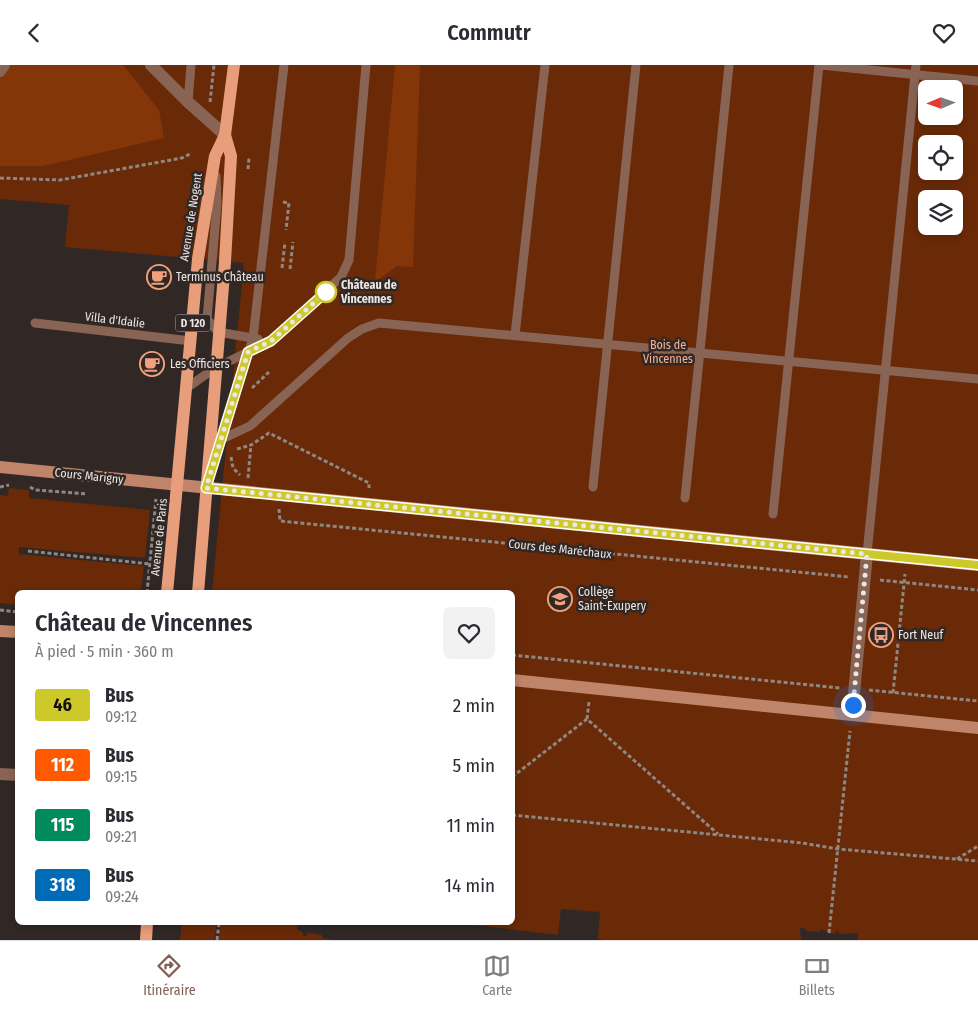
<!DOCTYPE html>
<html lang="fr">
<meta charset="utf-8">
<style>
:root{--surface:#fff;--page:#f2f2f3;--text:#2b2b33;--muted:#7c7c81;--line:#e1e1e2;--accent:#846054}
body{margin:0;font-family:"Fira Sans Condensed",sans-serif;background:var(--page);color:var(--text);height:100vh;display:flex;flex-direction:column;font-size:19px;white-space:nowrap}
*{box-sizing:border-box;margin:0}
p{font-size:16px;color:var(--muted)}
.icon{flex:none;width:28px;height:28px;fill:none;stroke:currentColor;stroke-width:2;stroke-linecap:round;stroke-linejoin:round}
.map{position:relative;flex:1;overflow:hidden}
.details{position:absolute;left:15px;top:525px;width:500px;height:335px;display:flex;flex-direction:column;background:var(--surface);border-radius:8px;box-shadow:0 2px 8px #0003}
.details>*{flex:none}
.badge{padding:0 10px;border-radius:4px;font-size:18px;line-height:32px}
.needle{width:32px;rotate:268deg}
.controls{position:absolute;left:918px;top:15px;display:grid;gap:10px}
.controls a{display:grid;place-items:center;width:45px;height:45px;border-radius:8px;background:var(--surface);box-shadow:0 2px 8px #0003;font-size:25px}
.you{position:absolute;width:25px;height:25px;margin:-12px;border:4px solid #fff;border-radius:50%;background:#1a73e8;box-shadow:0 0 0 8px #1a73e833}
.map>.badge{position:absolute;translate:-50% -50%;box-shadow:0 0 0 2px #fff}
.round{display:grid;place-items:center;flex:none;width:52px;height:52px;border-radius:8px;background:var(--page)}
.summary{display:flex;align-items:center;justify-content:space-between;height:85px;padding:0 20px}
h1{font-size:24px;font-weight:600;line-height:38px}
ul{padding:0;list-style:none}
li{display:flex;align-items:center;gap:15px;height:60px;padding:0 20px}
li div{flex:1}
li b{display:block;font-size:19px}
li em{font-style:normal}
li .badge{min-width:55px;font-weight:700;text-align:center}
header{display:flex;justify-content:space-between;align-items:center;height:65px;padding:0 20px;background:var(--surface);font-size:22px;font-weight:600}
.tabs{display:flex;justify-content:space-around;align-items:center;height:70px;border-top:1px solid var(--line);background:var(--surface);font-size:14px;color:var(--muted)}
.tabs a{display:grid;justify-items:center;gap:2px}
.tabs .current{color:var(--accent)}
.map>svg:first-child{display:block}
.green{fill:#6a2a07;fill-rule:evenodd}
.forest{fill:#853609}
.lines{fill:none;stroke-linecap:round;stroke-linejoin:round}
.path{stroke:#8e8784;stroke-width:3;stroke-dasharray:4 2.5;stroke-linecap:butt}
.lane{stroke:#896454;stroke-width:9}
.street{stroke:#896454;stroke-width:12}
.secondary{stroke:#bf846a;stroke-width:12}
.primary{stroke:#e89d7b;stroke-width:12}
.line-casing{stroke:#fff;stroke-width:11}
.line{stroke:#cdc92a;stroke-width:8}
.walk{stroke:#ece6e4;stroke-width:5;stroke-dasharray:0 9}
.stop-dot{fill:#fff;stroke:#cdc92a;stroke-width:2.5}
.labels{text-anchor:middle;stroke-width:5;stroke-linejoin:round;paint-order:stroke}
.shield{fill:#312825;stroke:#b4adab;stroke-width:1}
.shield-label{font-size:11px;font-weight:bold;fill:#ece6e4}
.street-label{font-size:12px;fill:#ece6e4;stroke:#312825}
.poi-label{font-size:12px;fill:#ece6e4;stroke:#312825;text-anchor:start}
.stop-label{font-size:12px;font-weight:bold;fill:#ece6e4;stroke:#312825;text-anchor:start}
.park-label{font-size:12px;fill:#f6b294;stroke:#312825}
</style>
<header><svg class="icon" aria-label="back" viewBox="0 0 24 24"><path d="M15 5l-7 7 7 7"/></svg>Commutr<svg class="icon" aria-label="heart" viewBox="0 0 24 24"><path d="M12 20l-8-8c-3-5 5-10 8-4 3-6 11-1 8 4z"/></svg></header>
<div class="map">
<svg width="978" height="875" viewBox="0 0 978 875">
<rect width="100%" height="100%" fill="#312825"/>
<g class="green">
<path d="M 0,0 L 978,0 L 978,875 L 858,875 L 858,868 L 839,869 L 839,867 L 835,866 L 835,869 L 820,864 L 820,867 L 807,866 L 804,863 L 800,863 L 801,875 L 606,875 L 598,874 L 600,847 L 561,844 L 558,870 L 465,859 L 426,858 L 512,858 L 512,528 L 212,527 L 244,198 L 65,182 L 69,140 L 0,134 ZM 926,24 L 954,24 L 954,51 L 926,51 ZM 926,79 L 954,79 L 954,106 L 926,106 ZM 926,134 L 954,134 L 954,161 L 926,161 Z"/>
<polygon points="9,423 29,425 29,433 150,445 145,493 19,482 19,489 144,501 141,527 18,528 17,540 0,538 0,430 8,431"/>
<polygon points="182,858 217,858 214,875 180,875"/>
<polygon points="221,858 298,858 297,864 303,868 303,871 307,871 307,868 322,870 322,873 333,875 219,875"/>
</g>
<g class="forest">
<polygon points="0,0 123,0 159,45 164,73 43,101 0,101"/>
<polygon points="395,0 420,0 413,202 397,201 375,217"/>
</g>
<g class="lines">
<g class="path">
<polyline points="210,37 214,0"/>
<polyline points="248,104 249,93"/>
<polyline points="0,113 60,115 182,93 192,88"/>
<polyline points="283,137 289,138 286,165"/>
<polyline points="282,203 285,177"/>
<polyline points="290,204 293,177"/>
<polyline points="252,323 269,307"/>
<polyline points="237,384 251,380 269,368 369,418 369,423"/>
<polyline points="231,392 233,403 240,410"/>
<polyline points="248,413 251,379"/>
<polyline points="0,422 9,420"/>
<polyline points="30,422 35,425 87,429"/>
<polyline points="279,444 280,456 849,512"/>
<polyline points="28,486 150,499"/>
<polyline points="880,515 978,525"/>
<polyline points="147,528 156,434"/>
<polyline points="0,545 18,547"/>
<polyline points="512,590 840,623"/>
<polyline points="869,625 978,636"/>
<polyline points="893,628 905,509"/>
<polyline points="587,654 589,637"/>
<polyline points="512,712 587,654 718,769"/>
<polyline points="512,750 802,778 838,784 978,796"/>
<polyline points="957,794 978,781"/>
<polyline points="829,868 850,666"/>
<polyline points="217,875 219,858"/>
</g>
<g class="lane">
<polyline points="821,0 978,16"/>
<polyline points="188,37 191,0"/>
<polyline points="216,111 217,139 207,254 218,267 258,274"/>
<polyline points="35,258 191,276"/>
<polyline points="515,270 545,0"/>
<polyline points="188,322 215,303 271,276 341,212 349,195 366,0"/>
<polyline points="211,374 222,374 250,361 348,273 362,264 379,258 978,314"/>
<polyline points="212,404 253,273 284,0"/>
<polyline points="593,422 636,0"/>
<polyline points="685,433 729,0"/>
<polyline points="773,449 819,0"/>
<polyline points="867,489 916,0"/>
</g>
<g class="street">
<polyline points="151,0 188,37 225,70"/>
<polyline points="0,6 4,0"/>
<polyline points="852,650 867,489"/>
<polyline points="0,709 18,710"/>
</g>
<g class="secondary">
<polyline points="0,402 978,500"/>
<polyline points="0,566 18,567"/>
<polyline points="512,615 978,663"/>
</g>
<g class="primary">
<polyline points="167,528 198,194 215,91 225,70 234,0"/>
<polyline points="198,528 225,197 231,91 225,70"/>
<polyline points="146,875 147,858"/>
</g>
</g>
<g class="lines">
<defs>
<polyline id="line" points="326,227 271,276 248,287 206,423 978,500"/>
</defs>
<use href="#line" class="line-casing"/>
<use href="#line" class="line"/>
<polyline class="walk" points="326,227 271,276 248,287 206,423 867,489 853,640"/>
</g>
<defs>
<symbol id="cafe-ring" viewBox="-11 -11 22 22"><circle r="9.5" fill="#312825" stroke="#f1a17d" stroke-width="1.5"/><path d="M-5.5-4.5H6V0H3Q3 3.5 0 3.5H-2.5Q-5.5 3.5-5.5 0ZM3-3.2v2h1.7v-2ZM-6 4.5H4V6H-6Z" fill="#f1a17d"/></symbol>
<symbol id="school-ring" viewBox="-11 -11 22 22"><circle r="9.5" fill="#312825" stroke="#f1a17d" stroke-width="1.5"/><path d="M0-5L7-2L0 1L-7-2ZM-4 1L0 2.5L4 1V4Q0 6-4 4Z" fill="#f1a17d"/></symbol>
<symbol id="bus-ring" viewBox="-11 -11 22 22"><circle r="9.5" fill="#312825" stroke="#f1a17d" stroke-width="1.5"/><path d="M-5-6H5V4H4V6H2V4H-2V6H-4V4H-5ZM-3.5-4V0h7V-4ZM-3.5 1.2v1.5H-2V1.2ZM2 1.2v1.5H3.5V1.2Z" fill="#f1a17d"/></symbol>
</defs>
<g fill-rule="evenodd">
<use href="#cafe-ring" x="145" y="198" width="28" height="28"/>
<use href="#cafe-ring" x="138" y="285" width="28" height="28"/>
<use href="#school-ring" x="546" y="520" width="28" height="28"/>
<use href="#bus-ring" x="867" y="556" width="28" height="28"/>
</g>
<circle class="stop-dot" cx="326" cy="227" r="10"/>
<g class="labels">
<rect class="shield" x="175.5" y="249.5" width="35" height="17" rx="4"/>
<g class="shield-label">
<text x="193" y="262">D 120</text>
</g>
<g class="street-label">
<text transform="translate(191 152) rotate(-81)" y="4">Avenue de Nogent</text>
<text transform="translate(115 255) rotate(7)" y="4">Villa d'Idalie</text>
<text transform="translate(89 411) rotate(6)" y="4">Cours Marigny</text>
<text transform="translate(159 472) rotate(-84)" y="4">Avenue de Paris</text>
<text transform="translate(560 484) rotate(6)" y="4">Cours des Maréchaux</text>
</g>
<g class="poi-label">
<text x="176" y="216">Terminus Château</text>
<text x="170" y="303">Les Officiers</text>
<text x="578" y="531">Collège<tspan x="578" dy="14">Saint-Exupery</tspan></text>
<text x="898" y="574">Fort Neuf</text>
</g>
<g class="stop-label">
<text x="341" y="224">Château de<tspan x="341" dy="14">Vincennes</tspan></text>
</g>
<g class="park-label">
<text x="668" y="284">Bois de<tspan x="668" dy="14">Vincennes</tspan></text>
</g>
</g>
</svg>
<div class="controls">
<a><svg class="needle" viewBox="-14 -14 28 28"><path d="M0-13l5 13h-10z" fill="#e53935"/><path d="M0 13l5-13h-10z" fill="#7c7c81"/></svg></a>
<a><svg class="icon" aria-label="locate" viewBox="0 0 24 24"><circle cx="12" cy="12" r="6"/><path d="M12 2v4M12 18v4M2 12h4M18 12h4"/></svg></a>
<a><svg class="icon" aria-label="layers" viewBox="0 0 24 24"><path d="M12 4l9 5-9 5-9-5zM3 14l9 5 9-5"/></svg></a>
</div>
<div class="you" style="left:853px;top:640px"></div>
<section class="details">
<div class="summary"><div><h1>Château de Vincennes</h1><p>À pied · 5 min · 360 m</p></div><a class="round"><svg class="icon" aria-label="heart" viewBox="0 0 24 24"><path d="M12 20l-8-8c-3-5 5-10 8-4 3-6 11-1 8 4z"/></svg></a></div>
<ul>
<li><span class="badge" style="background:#cdc92a;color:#111">46</span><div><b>Bus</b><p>09:12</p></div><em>2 min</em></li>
<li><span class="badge" style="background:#ff5a00;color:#fff">112</span><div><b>Bus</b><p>09:15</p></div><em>5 min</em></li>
<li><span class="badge" style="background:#008b5a;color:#fff">115</span><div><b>Bus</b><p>09:21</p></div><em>11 min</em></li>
<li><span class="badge" style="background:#006cb8;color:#fff">318</span><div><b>Bus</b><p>09:24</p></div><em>14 min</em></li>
</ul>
</section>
</div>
<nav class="tabs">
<a class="current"><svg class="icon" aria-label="directions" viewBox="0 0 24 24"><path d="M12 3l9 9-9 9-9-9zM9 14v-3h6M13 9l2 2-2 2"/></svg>Itinéraire</a>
<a><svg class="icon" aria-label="map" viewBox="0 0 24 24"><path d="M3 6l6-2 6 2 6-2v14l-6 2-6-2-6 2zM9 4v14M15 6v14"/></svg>Carte</a>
<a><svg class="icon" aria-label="tickets" viewBox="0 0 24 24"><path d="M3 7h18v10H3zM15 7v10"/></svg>Billets</a>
</nav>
